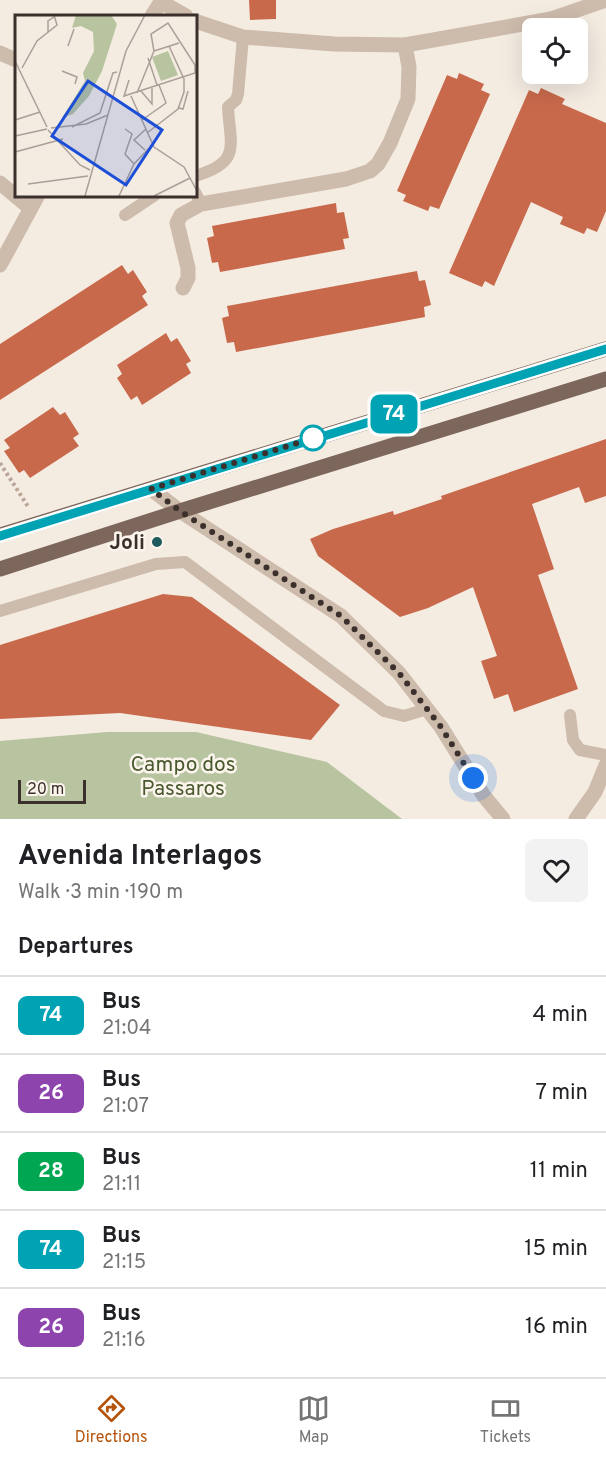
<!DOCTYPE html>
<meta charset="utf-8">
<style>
:root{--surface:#fff;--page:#f2f2f2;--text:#202124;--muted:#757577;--line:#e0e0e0;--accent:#b45309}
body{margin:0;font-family:Overpass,sans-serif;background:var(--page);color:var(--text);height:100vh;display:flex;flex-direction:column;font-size:22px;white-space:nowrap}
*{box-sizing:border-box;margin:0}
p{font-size:20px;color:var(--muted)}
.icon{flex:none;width:33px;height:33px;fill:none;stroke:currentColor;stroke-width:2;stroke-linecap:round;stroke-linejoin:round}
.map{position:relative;height:819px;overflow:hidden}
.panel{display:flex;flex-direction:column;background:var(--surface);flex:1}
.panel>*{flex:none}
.badge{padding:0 12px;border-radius:9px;font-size:21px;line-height:39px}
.controls{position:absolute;left:522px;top:18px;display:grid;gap:12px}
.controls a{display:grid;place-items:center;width:66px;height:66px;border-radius:9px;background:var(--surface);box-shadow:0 6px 24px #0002;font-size:30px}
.scale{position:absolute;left:18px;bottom:15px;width:68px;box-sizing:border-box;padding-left:6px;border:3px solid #3b302b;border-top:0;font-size:16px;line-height:21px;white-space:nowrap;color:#3b302b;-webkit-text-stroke:4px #fbf5ee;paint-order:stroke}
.you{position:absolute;width:30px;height:30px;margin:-15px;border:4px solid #fff;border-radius:50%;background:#1a73e8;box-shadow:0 0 0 9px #1a73e833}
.map>.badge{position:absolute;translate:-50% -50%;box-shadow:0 0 0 3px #fff}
h2{padding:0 18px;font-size:22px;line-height:54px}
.round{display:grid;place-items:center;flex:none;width:63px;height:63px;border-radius:9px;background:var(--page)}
.summary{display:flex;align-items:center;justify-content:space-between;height:102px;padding:0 18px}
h1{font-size:28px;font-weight:700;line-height:45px}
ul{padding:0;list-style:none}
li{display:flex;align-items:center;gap:18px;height:78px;padding:0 18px;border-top:2px solid var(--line)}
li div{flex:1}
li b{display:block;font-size:22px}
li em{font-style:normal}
li .badge{min-width:66px;font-weight:700;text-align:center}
.tab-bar{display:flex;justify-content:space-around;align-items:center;height:84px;border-top:2px solid var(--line);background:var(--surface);font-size:16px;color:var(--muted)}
.tab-bar a{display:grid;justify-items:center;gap:3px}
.tab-bar .selected{color:var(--accent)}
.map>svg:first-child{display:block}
.green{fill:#b8c4a0}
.building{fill:#c8694b}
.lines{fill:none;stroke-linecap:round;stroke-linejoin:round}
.path{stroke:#b9a596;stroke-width:4;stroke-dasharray:3 3;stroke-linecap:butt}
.service{stroke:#cdbbac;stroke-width:12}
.minor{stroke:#cdbbac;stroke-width:15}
.primary{stroke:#7d675c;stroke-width:15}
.line-casing{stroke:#fff;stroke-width:14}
.line{stroke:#00a3b4;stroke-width:9}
.walk{stroke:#3b302b;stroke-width:6;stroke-dasharray:0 10.8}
.stop-dot{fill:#fff;stroke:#00a3b4;stroke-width:3}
.poi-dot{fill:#1f5a5e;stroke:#fbf5ee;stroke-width:2}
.labels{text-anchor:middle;stroke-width:5;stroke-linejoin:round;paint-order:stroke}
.poi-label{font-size:21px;font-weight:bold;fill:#3b302b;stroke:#fbf5ee;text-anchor:end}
.park-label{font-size:21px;fill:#4a5a2e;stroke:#fbf5ee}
.inset-road{fill:none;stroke:#aaa098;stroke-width:1.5}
.view{fill:#1d4ed8;fill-opacity:0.15;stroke:#1d4ed8;stroke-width:3}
.inset-edge{fill:none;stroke:#3b302b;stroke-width:3}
</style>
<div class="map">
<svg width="606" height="819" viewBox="0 0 606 819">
<rect width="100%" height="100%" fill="#f4ebe1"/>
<polygon class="green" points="107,732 196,732 327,762 402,819 0,819 0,741"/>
<g class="building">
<polygon points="249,0 276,0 276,19 250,20"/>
<polygon points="459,73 484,84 481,90 490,94 439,209 430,206 428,211 403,201 406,195 397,191 447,75 457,79"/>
<polygon points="541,88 565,99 562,104 606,123 606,211 597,232 587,228 584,234 560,224 563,217 531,202 494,286 485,281 482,287 449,273 529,90 538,94"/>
<polygon points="336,203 337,213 344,212 349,238 343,239 345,249 220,272 218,262 212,263 207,238 214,236 212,226"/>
<polygon points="122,265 128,274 133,270 147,292 142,296 148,305 0,400 0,344"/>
<polygon points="417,271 419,281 425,280 431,305 424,307 425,317 236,352 234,342 227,343 222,318 229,316 227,306"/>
<polygon points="166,333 171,342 177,338 191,361 186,364 191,373 142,405 137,396 131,400 117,378 122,374 117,365"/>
<polygon points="53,407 60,415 65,412 79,434 73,438 79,446 30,478 24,470 19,473 4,451 10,448 4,440"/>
<polygon points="606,439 606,496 585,503 579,487 532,504 554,569 538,575 578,689 514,712 508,694 494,699 481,661 497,656 473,587 428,608 400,617 318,556 310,539 333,529 393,511 394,515 442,499 441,496"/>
<polygon points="163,594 192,597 340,705 311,740 120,713 0,719 0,645"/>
</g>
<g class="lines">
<polyline class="path" points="0,463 29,508"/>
<g class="service">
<path d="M 195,176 C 242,162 230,146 228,107 L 236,100 L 238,94 L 243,37"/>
<polyline points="195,192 201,204"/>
<polyline points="125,215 155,195"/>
<polyline points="0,611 156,564 185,562 384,711 404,716 427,709"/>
<polyline points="570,715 573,740 580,750 606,755"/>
</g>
<g class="minor">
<polyline points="161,2 186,16"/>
<polyline points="152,16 162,0"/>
<polyline points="195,21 243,37 334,44 405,45 551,19 606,0"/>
<polyline points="0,53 16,60"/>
<polyline points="0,183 30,208"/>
<polyline points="0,265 38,195"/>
<polyline points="183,288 188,278 188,268 177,223 181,215 201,204 346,179 370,171 378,164 390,143 408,99 409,67 405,45"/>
<polyline points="151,489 180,511 341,616 399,673 441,727 484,796 503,819"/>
<polyline points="576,819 595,792 606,765"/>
</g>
<g class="primary">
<polyline points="0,535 606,349"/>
<polyline points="0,569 180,511 606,379"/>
</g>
</g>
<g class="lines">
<defs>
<polyline id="line" points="0,536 606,349"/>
</defs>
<use href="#line" class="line-casing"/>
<use href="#line" class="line"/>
<polyline class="walk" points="313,438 320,436 151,489 180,511 341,616 399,673 441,727 473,778"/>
</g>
<circle class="stop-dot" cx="313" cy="438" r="12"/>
<circle class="poi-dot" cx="157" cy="542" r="6"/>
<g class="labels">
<g class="poi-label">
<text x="145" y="549">Joli</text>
</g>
<g class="park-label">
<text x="183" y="771">Campo dos<tspan x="183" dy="24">Passaros</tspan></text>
</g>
</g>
<g transform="translate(15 15)">
<rect width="182" height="182" fill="#f4ebe1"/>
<path d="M 61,0 L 96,0 L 102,9 L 87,56 L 74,81 L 58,99 L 47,103 L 70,66 L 68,58 L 79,36 L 78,17 L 66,11 L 57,13 ZM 153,36 L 163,60 L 146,66 L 137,42 Z" fill="#b8c4a0"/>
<path class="inset-road" d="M 33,17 L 33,6 L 39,2M 53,31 L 59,14M 139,36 L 164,28M 133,43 L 142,70M 0,46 L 32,112M 7,53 L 22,26 L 42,10 L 39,0M 47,56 L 62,62 L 60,69M 114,65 L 109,81 L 180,58 L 180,50 L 153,8 L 136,19 L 139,36M 126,76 L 137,89 L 137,73M 122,78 L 139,36M 116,81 L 139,132 L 169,152 L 182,176M 164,93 L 168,94 L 173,76M 0,105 L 25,97M 127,105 L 151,88 L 144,70M 57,112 L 85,98 L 98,58 L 102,57M 36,113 L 71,109 L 93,100M 110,114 L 117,119 L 110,139 L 119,149M 33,115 L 65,150 L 75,155M 132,118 L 163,94 L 169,77 L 169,64 L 154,31M 0,121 L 32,114M 130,135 L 119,125 L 131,114M 0,137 L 48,124M 13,169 L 73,161M 70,181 L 111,36 L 130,0M 104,181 L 119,149 L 138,129M 139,181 L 175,163"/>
<path class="view" d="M 73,66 L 147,115 L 111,170 L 37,121 Z"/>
<rect width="182" height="182" class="inset-edge"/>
</g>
</svg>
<div class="controls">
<a><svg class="icon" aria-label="locate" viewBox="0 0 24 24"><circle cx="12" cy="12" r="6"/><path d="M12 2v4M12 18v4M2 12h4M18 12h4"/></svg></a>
</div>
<div class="scale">20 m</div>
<div class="you" style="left:473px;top:778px"></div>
<b class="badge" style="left:394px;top:414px;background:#00a3b4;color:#fff">74</b>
</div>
<section class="panel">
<div class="summary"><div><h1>Avenida Interlagos</h1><p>Walk · 3 min · 190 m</p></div><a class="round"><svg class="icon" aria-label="heart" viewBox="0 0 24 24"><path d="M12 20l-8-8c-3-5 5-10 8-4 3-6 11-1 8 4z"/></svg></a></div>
<h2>Departures</h2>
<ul>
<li><span class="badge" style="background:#00a3b4;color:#fff">74</span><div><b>Bus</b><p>21:04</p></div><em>4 min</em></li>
<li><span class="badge" style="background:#8e44ad;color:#fff">26</span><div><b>Bus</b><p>21:07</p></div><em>7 min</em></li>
<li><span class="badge" style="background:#00a651;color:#fff">28</span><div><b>Bus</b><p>21:11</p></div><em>11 min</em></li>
<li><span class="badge" style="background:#00a3b4;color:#fff">74</span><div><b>Bus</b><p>21:15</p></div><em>15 min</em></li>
<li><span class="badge" style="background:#8e44ad;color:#fff">26</span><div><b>Bus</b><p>21:16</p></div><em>16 min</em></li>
</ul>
</section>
<nav class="tab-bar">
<a class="selected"><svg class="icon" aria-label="directions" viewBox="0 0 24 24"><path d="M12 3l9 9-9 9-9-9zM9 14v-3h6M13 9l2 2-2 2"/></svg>Directions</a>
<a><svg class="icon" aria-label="map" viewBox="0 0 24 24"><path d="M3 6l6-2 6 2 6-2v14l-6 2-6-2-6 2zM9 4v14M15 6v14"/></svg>Map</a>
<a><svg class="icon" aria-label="tickets" viewBox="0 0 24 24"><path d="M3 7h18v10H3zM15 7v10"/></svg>Tickets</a>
</nav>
